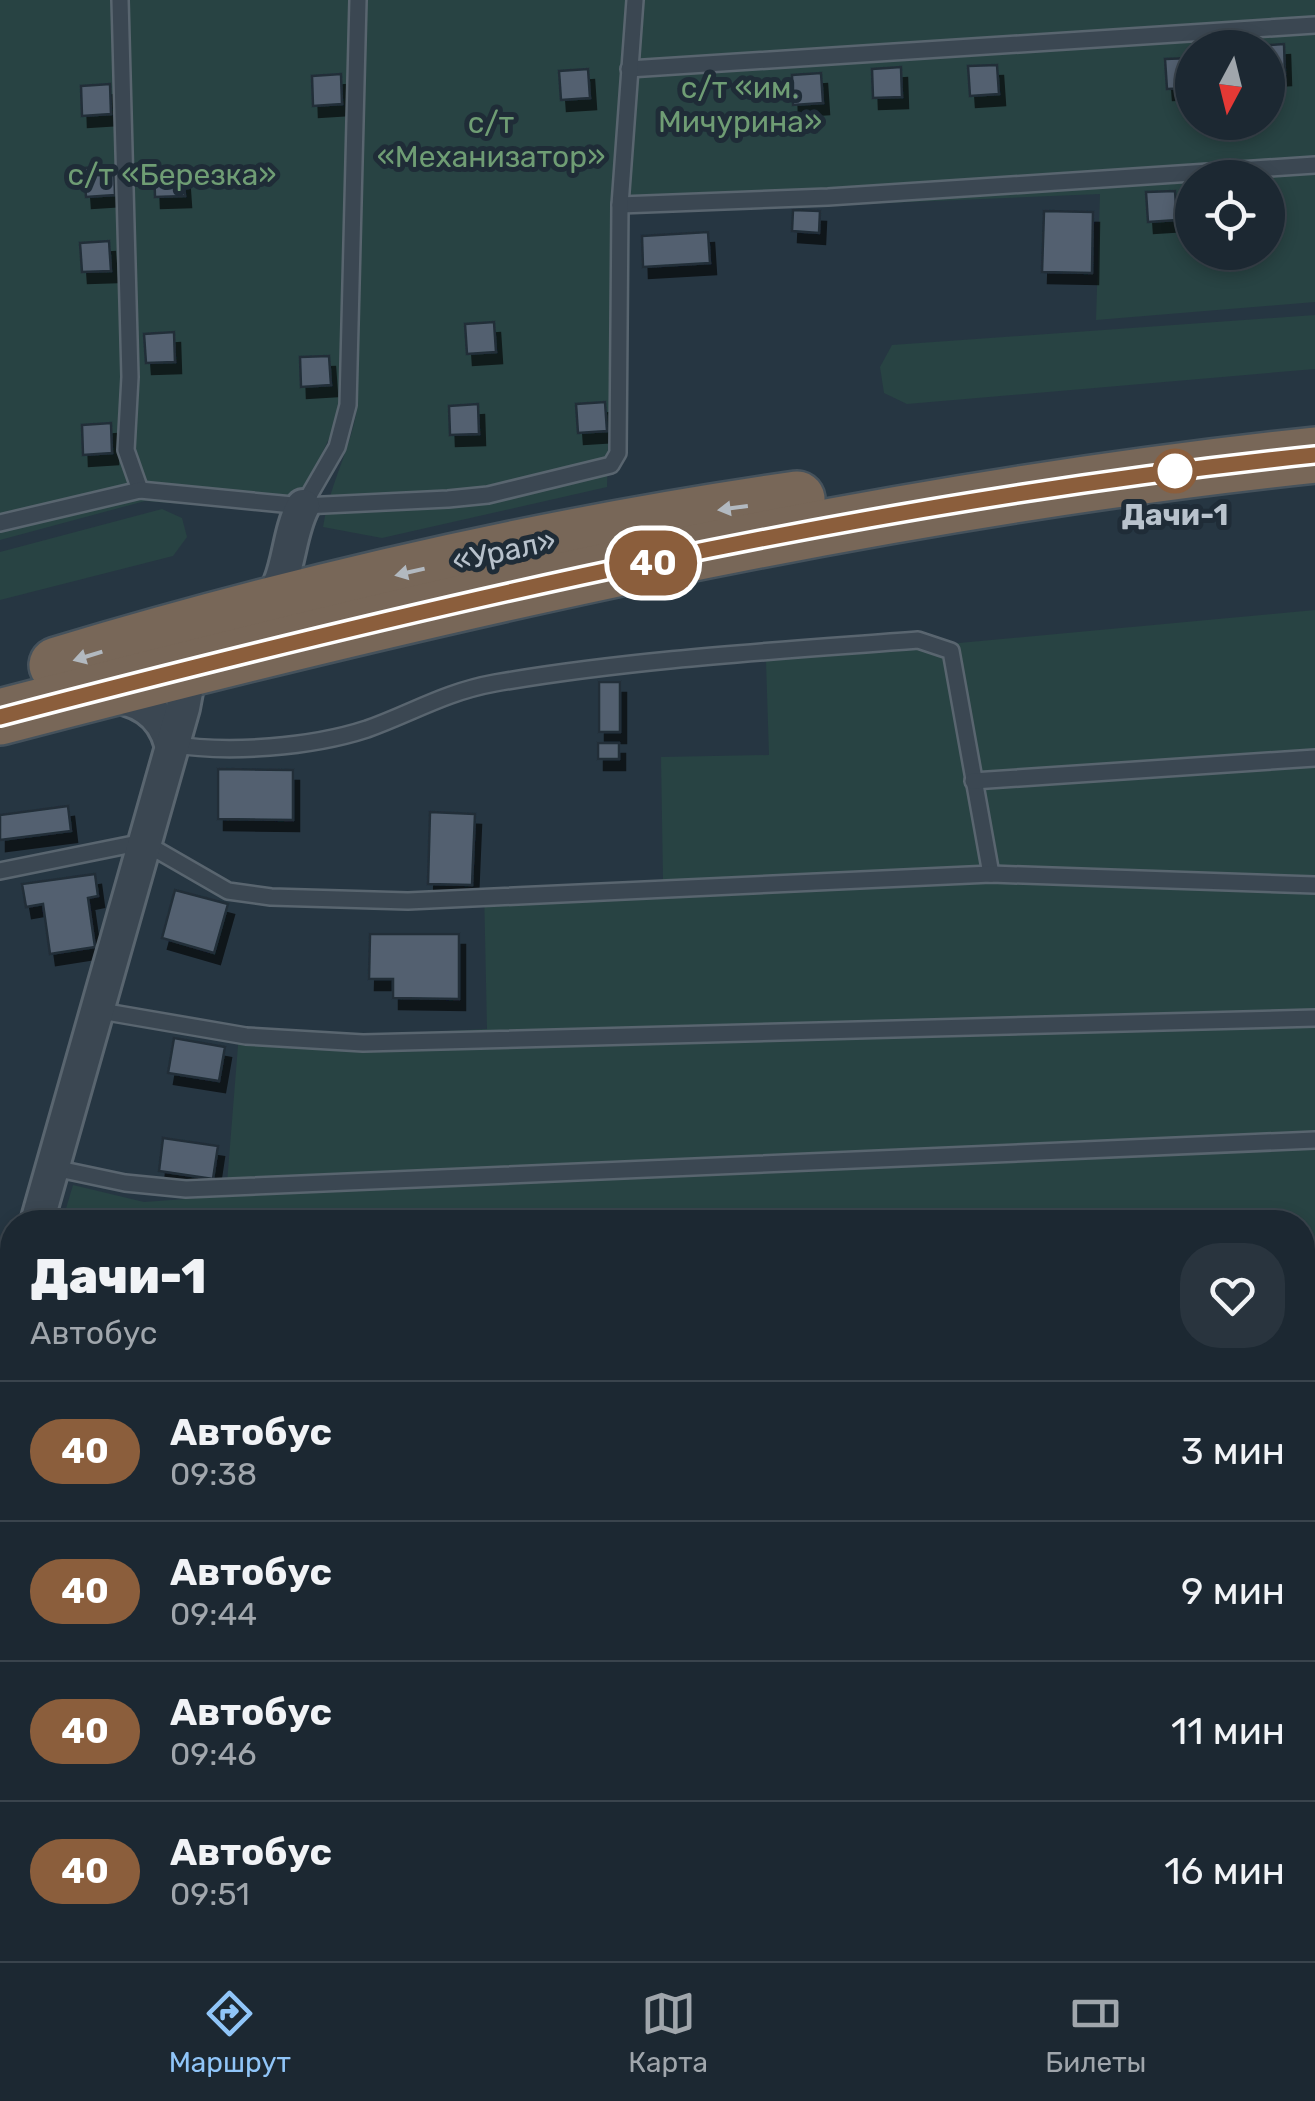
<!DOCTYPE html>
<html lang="ru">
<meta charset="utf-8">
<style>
:root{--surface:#1c2832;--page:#29343e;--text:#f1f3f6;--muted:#a0a6ac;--line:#3a444d;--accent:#90c5f8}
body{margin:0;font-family:Rubik,sans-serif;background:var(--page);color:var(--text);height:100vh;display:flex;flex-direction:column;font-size:38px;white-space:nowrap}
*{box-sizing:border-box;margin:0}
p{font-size:32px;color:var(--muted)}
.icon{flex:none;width:55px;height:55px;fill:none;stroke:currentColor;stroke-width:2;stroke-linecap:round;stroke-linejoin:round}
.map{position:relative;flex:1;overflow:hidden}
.side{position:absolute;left:0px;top:1210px;width:1315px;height:752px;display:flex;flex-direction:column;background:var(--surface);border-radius:40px 40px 0 0;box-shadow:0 5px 15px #0003,0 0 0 2px var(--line)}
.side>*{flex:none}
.badge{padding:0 20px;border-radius:32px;font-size:35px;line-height:65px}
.needle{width:65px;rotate:187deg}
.tools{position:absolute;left:1175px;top:30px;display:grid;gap:20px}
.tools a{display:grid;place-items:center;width:110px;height:110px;border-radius:50%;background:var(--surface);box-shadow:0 5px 15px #0003,0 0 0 2px var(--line);font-size:50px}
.map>.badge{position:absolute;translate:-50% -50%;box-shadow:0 0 0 5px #fff}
.round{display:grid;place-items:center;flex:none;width:105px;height:105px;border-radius:40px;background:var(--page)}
.head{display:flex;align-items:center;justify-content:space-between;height:170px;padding:0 30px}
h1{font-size:48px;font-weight:800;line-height:75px}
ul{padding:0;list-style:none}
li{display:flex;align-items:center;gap:30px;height:140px;padding:0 30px;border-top:2px solid var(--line)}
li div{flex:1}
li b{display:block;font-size:38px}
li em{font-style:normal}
li .badge{min-width:110px;font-weight:700;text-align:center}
.menu{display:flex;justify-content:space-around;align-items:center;height:140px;border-top:2px solid var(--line);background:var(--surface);font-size:28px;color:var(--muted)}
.menu a{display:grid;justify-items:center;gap:5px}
.menu .active{color:var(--accent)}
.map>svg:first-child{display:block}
.green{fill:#284343;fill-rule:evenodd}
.building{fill:#52616f;stroke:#212e39;stroke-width:2.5;filter:url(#shadow)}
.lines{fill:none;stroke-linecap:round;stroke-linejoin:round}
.lane-casing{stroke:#59656f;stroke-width:20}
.street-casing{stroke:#59656f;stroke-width:38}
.highway-casing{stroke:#45525c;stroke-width:60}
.lane{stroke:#3b4752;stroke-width:15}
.street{stroke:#3b4752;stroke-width:32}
.highway{stroke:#786758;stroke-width:55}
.oneway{fill:#b2b9c0}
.line-casing{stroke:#fff;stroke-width:22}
.line{stroke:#8b5e3c;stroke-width:15}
.stop-dot{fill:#fff;stroke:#8b5e3c;stroke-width:5}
.labels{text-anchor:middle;stroke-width:10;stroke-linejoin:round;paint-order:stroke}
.park-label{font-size:30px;fill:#6f9d74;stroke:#1f2c37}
.stop-label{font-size:30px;font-weight:bold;fill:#b8c2cc;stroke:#1f2c37}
.street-label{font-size:30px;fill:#b8c2cc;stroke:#1f2c37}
</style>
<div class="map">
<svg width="1315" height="1961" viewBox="0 0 1315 1961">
<defs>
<filter id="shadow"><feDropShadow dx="6" dy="11" stdDeviation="0" flood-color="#0009"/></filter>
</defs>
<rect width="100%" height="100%" fill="#263642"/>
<g class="green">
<polygon points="0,0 349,0 341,412 295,513 145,501 0,540"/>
<path d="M 367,0 L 629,0 L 614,201 L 607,487 L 382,538 L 323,527 C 329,487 348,454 356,415 Z"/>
<path d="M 642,0 L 1315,0 L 1315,302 L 1096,320 L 1100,194 L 629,214 ZM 1192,48 L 1268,48 L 1268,122 L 1192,122 ZM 1192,178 L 1268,178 L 1268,252 L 1192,252 Z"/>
<polygon points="1315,315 1315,369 907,404 884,393 880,367 892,345"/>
<polygon points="162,509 182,518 187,537 173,556 0,600 0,552"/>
<polygon points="1315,610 1315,1961 0,1961 0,1437 12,1394 12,1950 1302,1950 1302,1222 62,1222 73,1185 144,1202 226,1196 239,1033 365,1035 487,1029 484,888 663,880 661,757 769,755 766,661"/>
</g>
<g class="building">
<polygon points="1284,44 1285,74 1268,75 1268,48 1255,46"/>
<polygon points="1192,58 1192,88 1167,89 1165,59"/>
<polygon points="997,65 999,94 970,96 968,66"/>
<polygon points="901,67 902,97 873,98 872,69"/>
<polygon points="588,69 590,98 561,100 559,71"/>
<polygon points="821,73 823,103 793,105 792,75"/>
<polygon points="341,74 342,104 313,106 312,76"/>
<polygon points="110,84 111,114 82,116 81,86"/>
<polygon points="114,166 115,195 86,197 84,168"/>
<polygon points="183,167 185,196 155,197 154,168"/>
<polygon points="1175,191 1177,220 1148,222 1146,192"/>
<polygon points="793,210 820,211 819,233 792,231"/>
<polygon points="1044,211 1093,212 1092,273 1042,272"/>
<polygon points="708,232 710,263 643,267 642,236"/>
<polygon points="109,241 111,271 82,272 80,243"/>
<polygon points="494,322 496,352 467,354 465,324"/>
<polygon points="174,332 175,362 146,363 144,334"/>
<polygon points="329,356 331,385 301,387 300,357"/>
<polygon points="605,402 607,431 578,433 576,404"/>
<polygon points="478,404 479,434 450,435 449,406"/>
<polygon points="111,423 112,453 83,455 82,425"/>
<rect x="599" y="682" width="21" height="50"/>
<rect x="598" y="743" width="21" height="16"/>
<polygon points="218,769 293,770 293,820 218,819"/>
<polygon points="68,806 71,831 0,840 0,815"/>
<polygon points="430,812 475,814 472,885 428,884"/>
<polygon points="95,874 98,896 88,898 95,947 50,954 43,904 26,907 22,884"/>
<polygon points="175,890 228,904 214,953 162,938"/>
<polygon points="370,934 459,934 459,999 393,998 393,979 369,979"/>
<polygon points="174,1038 225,1047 219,1081 168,1073"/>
<polygon points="163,1138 218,1146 213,1179 159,1171"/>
</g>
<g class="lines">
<defs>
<g id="lane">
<polyline points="120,0 130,377 126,450 140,490"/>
<polyline points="629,69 1315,25"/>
<polyline points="620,205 828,197 1315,165"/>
<polyline points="303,506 337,447 348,405 358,0"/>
<polyline points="0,523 140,490 303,506 448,499 488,495 611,465 618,453 620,205 635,0"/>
<path d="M 171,744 C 228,754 312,747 367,729 C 412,713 445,692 495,683 C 634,659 776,651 918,640 L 951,651 L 991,874"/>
<polyline points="973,781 1315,758"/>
<polyline points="0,871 143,842 228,891 271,897 408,901 991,874 1315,885"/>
<polyline points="95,1010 246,1036 363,1043 1315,1018"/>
<polyline points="54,1168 125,1183 186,1189 1315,1140"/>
<polyline points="1302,1283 1315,1283"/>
<polyline points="1302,1415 1315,1414"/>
<polyline points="0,1442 12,1444"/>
<polyline points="1302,1560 1315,1560"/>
<polyline points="0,1587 12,1587"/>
<polyline points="1302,1705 1315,1704"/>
<polyline points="0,1739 12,1739"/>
<polyline points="0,1891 12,1890"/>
<polyline points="1302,1908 1315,1908"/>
<polyline points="218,1961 440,1950"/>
</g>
<g id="street">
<path d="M 262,607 C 291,586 285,540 303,506"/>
<path d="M 105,694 C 137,699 162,710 171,744"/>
<polyline points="37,1222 183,708 189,676 185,658"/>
<polyline points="0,1337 12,1299"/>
</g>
<g id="highway">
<path d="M 57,665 C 299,592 547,535 797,499"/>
<path d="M 0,717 C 432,604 871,502 1315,455"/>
</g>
</defs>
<use href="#lane" class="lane-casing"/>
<use href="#street" class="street-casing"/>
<use href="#highway" class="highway-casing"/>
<use href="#lane" class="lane"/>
<use href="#street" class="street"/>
<use href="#highway" class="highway"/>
</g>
<defs><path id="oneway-solid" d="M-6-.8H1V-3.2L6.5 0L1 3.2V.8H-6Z" transform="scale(2.5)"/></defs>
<g class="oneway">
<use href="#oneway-solid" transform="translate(733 508) rotate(172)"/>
<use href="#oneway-solid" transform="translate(410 572) rotate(167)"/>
<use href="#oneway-solid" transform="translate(88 656) rotate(163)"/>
</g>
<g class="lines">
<defs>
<path id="line" d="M 0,717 C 432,604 870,501 1315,455"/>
</defs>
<use href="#line" class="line-casing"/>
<use href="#line" class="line"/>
</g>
<circle class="stop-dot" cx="1175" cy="471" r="20"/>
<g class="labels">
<g class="park-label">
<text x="740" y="98">с/т «им.<tspan x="740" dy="34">Мичурина»</tspan></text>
<text x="491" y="133">с/т<tspan x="491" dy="34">«Механизатор»</tspan></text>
<text x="172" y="185">с/т «Березка»</text>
</g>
<g class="stop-label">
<text x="1175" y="525">Дачи-1</text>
</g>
<g class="street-label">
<text transform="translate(504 551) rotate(-12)" y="10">«Урал»</text>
</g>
</g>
</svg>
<div class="tools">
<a><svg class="needle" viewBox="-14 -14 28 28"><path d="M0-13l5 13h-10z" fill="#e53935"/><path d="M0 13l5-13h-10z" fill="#a0a6ac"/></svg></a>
<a><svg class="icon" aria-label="locate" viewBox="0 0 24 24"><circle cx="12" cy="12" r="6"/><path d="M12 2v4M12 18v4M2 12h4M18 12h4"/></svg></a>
</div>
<b class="badge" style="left:653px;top:563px;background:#8b5e3c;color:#fff">40</b>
<section class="side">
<div class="head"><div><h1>Дачи-1</h1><p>Автобус</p></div><a class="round"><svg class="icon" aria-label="heart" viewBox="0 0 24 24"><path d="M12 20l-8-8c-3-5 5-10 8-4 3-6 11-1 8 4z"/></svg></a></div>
<ul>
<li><span class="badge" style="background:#8b5e3c;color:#fff">40</span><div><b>Автобус</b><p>09:38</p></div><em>3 мин</em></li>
<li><span class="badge" style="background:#8b5e3c;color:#fff">40</span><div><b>Автобус</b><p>09:44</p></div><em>9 мин</em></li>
<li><span class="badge" style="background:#8b5e3c;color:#fff">40</span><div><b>Автобус</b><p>09:46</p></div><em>11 мин</em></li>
<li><span class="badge" style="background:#8b5e3c;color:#fff">40</span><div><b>Автобус</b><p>09:51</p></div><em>16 мин</em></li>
</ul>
</section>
</div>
<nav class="menu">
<a class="active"><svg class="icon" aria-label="directions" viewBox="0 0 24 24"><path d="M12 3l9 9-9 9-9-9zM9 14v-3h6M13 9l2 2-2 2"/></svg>Маршрут</a>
<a><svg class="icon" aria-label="map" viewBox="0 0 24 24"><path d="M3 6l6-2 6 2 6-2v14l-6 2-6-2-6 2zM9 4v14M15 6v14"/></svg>Карта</a>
<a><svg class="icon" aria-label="tickets" viewBox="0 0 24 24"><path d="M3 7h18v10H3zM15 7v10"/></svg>Билеты</a>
</nav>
